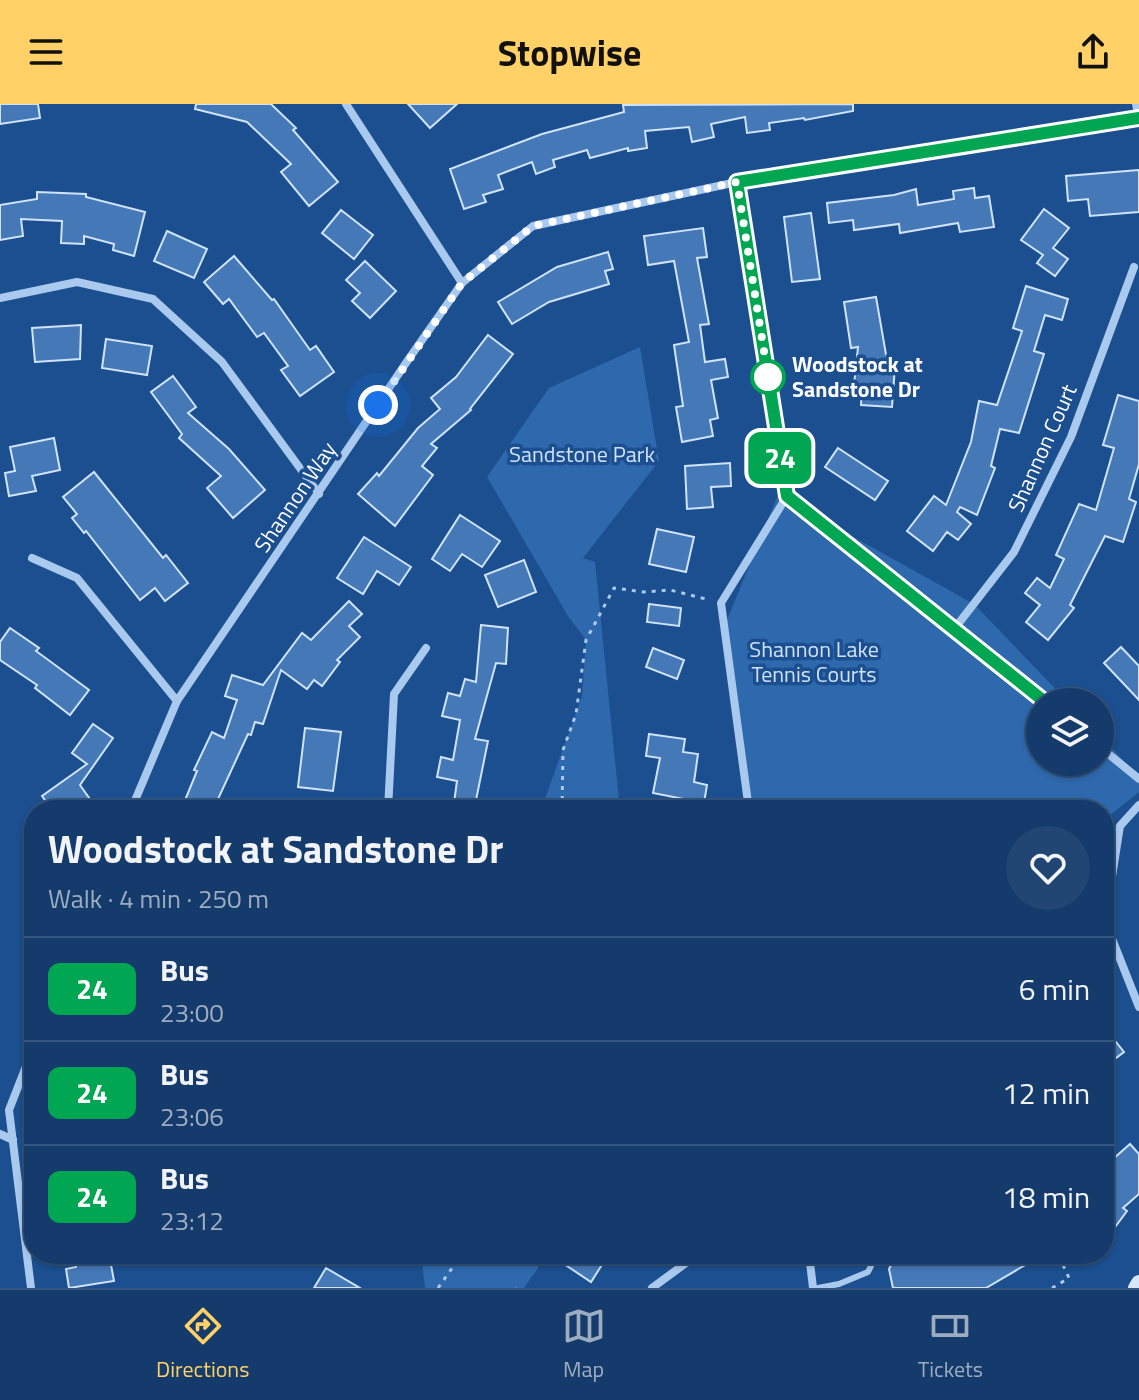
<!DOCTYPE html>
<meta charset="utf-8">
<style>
:root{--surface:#143b6b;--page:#214673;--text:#f1f3f6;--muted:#9dadc1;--line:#33557e;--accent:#ffd166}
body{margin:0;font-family:"Titillium Web",sans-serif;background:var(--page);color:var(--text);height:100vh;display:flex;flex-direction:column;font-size:30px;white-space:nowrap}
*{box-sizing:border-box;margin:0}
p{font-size:26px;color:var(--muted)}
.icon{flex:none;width:44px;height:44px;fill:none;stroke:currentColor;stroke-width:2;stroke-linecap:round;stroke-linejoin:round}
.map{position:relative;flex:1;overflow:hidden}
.details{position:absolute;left:24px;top:696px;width:1090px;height:464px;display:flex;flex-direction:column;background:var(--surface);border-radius:32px;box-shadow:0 2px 6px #0004,0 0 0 2px var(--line)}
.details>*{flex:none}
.badge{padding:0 16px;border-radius:12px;font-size:28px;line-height:52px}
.buttons{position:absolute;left:1026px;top:584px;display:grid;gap:16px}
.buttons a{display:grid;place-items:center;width:88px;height:88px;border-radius:50%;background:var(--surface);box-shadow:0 2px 6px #0004,0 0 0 2px var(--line);font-size:40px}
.you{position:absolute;width:40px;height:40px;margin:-20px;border:6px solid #fff;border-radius:50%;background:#1a73e8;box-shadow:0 0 0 12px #1a73e833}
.map>.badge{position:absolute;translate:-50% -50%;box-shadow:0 0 0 4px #fff}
.round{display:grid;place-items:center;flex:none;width:84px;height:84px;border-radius:42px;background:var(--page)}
.overview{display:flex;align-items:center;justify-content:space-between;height:136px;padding:0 24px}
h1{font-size:38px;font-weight:700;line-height:60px}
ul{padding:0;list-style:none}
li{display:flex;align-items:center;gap:24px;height:104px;padding:0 24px;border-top:2px solid var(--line)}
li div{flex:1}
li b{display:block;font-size:30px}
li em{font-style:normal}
li .badge{min-width:88px;font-weight:700;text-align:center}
header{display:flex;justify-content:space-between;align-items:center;height:104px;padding:0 24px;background:var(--accent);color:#111;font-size:36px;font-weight:700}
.dock{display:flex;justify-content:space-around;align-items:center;height:112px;border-top:2px solid var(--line);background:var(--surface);font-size:22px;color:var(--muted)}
.dock a{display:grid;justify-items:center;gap:4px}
.dock .selected{color:var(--accent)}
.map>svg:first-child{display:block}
.forest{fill:url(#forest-firs)}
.park{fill:#2e69ad}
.building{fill:#4478b7;stroke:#cfe3fa;stroke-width:2}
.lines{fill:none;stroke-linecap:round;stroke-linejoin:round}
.path{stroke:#a9c9ee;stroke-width:3;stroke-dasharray:4 6;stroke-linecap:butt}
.lane{stroke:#a9c9ee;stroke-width:6}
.street{stroke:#a9c9ee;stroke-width:8}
.secondary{stroke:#d6e6fa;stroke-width:16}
.line-casing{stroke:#fff;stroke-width:18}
.line{stroke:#00a651;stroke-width:12}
.walk{stroke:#fff;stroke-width:8;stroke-dasharray:0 14.4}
.stop-dot{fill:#fff;stroke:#00a651;stroke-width:4}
.labels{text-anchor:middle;stroke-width:7;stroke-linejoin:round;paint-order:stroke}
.stop-label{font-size:22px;font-weight:bold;fill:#fff;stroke:#1b4f8f;text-anchor:start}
.street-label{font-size:22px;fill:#fff;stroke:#1b4f8f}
.park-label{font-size:22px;fill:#cfe3fa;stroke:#1b4f8f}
</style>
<header><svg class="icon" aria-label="menu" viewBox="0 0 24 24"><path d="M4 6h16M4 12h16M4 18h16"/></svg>Stopwise<svg class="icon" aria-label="share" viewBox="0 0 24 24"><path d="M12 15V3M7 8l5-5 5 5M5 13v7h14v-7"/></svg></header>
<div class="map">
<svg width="1139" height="1184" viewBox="0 0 1139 1184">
<defs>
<pattern id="forest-firs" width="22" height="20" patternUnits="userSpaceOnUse" patternTransform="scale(2)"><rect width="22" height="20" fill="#2e69ad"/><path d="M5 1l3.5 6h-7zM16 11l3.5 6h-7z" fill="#4d80b9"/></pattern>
</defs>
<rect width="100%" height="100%" fill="#1b4f8f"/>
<polygon class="forest" points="445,1150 547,1150 524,1184 438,1184"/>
<g class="park">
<polygon points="640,243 659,357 583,454 595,458 620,706 541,706 582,592 586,536 568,512 487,373 549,284"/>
<polygon points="778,391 974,500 1068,598 1040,598 1040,658 1100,658 1100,632 1139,673 1139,688 1104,716 1104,706 751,706 727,516"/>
<polygon points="421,1150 521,1150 501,1184 425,1184"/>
</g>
<g class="building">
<polygon points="0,0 38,0 40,14 0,20"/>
<polygon points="196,0 271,0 296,24 293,26 338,78 309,102 281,68 291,60 247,18 195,5"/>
<polygon points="408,0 457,0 430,24"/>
<polygon points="853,0 853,7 805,16 804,14 769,19 770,26 747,29 745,13 711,20 714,33 692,38 689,23 645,27 647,44 628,47 628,44 590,54 587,46 553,56 555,63 536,70 532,58 498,71 503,85 483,91 486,98 464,105 450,65 542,30 624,8 623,1"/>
<polygon points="1139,66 1139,108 1090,112 1088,95 1068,97 1066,72"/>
<polygon points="974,84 975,94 989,92 994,123 960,128 958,119 900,129 899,120 854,126 853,116 829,119 827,99 894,91 916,85 918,101 954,95 953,87"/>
<polygon points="37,88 86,90 86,93 145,108 134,152 113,146 114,140 84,132 84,140 61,139 62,117 21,115 23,132 0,136 0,101 37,95"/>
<polygon points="1044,105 1069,124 1053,144 1068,155 1055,172 1037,159 1043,151 1021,136"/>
<polygon points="341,106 373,131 354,155 322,129"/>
<polygon points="811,109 820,175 792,178 784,113"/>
<polygon points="703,124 707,153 697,154 709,220 700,221 705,258 725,255 728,273 711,276 718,314 710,316 713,332 682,338 676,303 683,302 674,241 689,238 674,157 648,161 644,132"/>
<polygon points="167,127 207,145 194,174 154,157"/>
<polygon points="608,148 613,165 605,167 609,180 549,198 512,220 498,198 557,163"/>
<polygon points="234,152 272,196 274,195 310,246 316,242 334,268 300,292 281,266 288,262 264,229 257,233 229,195 223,200 204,178"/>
<polygon points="365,157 396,187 370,214 352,197 360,189 346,176"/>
<polygon points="1026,182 1068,195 1062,216 1045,211 1034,247 1044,250 1019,329 1000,325 991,362 995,364 977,411 960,403 957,408 971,420 958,436 947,428 933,447 907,427 934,392 946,401 971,338 979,297 997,301 1022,227 1013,224"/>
<polygon points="876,193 888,262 895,262 892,303 861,301 862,282 854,281 858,243 851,244 844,198"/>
<polygon points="81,221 80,255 35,258 32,224"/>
<polygon points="488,231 513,250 470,305 471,306 431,340 437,344 422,362 433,371 395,422 358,390 377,369 379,372 418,324 440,305 431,294 456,273"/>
<polygon points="106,235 152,242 147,271 102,264"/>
<polygon points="173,272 196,303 188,309 229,345 265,386 233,414 207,384 221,372 179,334 182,330 151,288"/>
<polygon points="1118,291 1139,297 1139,360 1129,395 1136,398 1123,438 1105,432 1070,501 1074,504 1048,536 1026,518 1040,501 1025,489 1037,474 1050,484 1064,455 1056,451 1079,400 1096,406 1114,344 1103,341"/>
<polygon points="54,334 60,366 32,372 36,387 9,392 5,369 15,367 10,343"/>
<polygon points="838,344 888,377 875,396 825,363"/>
<polygon points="730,359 731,382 711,383 713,403 687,405 685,362"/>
<polygon points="94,368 163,454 166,451 188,479 165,497 155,484 140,496 86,427 84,429 72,414 77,410 63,393"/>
<polygon points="460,411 500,437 482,463 462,450 450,467 432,455"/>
<polygon points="657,425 694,433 686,468 649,460"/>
<polygon points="364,433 411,463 399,481 377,467 363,490 337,474"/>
<polygon points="524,456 536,488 498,503 485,471"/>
<polygon points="349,497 362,510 349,522 360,533 337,556 340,558 322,582 314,576 307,585 281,566 263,620 255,618 251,631 248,630 213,706 181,706 197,667 194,666 212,628 224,634 237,596 225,592 232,571 263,581 302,529 311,536"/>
<polygon points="649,500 681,504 679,522 647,518"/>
<polygon points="481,521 508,524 506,560 496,559 475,635 488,637 474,706 453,706 457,677 437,673 441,653 453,656 460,616 442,612 448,589 460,592 465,575 476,578"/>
<polygon points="10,524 39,544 36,547 89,586 70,611 35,584 37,581 0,556 0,538"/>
<polygon points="1121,543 1139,562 1139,596 1104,559"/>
<polygon points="653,544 684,556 677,575 646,563"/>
<polygon points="93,620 113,634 80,681 92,698 80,706 52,706 42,692 87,660 72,649"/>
<polygon points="305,624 341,628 333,687 298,683"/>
<polygon points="649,630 685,635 683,648 698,650 694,678 707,681 704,699 653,689 660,654 646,652"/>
<polygon points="1104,923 1124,948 1104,963"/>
<polygon points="1130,1040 1139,1050 1139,1090 1123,1104 1127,1107 1104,1138 1104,1063"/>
<polygon points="81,1150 109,1150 114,1177 69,1184 66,1165 76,1163 75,1153 82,1152"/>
<polygon points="571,1150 596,1150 605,1156 591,1178 564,1160"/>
<polygon points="897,1150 1044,1150 986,1184 893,1184 889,1165"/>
<polygon points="326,1164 360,1184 314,1184"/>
</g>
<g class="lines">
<g class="path">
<polyline points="562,706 563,646 576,610 586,536 614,484 644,488 670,486 710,496"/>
<polyline points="438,1184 462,1150"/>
<polyline points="1052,1184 1069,1174 1058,1150"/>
</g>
<polyline class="lane" points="818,1184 839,1180 868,1168 877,1150"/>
<g class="street">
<polyline points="346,0 462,179"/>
<polyline points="1136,0 1139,14"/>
<polyline points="737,78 787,392 1045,598"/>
<polyline points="0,194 77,178 153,195 222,258 319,390"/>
<polyline points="32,454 77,474 177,597"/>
<polyline points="955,524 1014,448 1071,333 1134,163"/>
<polyline points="1100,643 1139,675"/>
<polyline points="1139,701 1120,722 1105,817 1139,903"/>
<polyline points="131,706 177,597 408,256 462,179 533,122 737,78 1139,14"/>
<polyline points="388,706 394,590 426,544"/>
<polyline points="749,706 721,499 787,392"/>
<polyline points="0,1030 13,1036"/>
<polyline points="809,1150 813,1184"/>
<polyline points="31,1184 9,1006 34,942"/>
<polyline points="652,1184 690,1156 718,1150"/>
</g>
<polyline class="secondary" points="1136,1184 1139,1179"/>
</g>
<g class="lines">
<defs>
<polyline id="line" points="1045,598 787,392 737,78 1139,14"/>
</defs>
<use href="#line" class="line-casing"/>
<use href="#line" class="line"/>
<polyline class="walk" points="378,301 462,179 533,122 737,78 770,285 768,273"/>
</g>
<circle class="stop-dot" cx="768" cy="273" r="16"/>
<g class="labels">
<g class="stop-label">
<text x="792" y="268">Woodstock at<tspan x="792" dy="25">Sandstone Dr</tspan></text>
</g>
<g class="street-label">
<text transform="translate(1042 344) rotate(-66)" y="8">Shannon Court</text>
<text transform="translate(295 393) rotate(-56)" y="8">Shannon Way</text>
</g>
<g class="park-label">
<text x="582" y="358">Sandstone Park</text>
<text x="814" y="553">Shannon Lake<tspan x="814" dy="25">Tennis Courts</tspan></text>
</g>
</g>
</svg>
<div class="buttons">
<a><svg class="icon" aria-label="layers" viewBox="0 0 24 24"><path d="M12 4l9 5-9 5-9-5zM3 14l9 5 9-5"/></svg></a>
</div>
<div class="you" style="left:378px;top:301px"></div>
<b class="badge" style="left:780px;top:354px;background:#00a651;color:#fff">24</b>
<section class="details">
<div class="overview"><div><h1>Woodstock at Sandstone Dr</h1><p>Walk · 4 min · 250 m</p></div><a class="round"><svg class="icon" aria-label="heart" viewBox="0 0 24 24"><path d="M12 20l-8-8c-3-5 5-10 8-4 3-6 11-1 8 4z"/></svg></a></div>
<ul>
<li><span class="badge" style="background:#00a651;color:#fff">24</span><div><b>Bus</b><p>23:00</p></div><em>6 min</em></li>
<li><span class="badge" style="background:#00a651;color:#fff">24</span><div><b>Bus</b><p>23:06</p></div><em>12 min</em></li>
<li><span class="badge" style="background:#00a651;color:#fff">24</span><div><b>Bus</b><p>23:12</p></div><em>18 min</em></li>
</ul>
</section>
</div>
<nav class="dock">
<a class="selected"><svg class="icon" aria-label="directions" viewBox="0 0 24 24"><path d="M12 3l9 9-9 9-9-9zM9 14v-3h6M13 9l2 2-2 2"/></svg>Directions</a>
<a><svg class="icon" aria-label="map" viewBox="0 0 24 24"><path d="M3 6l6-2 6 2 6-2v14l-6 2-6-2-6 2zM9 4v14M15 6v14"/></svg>Map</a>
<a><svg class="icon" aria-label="tickets" viewBox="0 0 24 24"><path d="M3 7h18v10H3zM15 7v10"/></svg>Tickets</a>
</nav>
